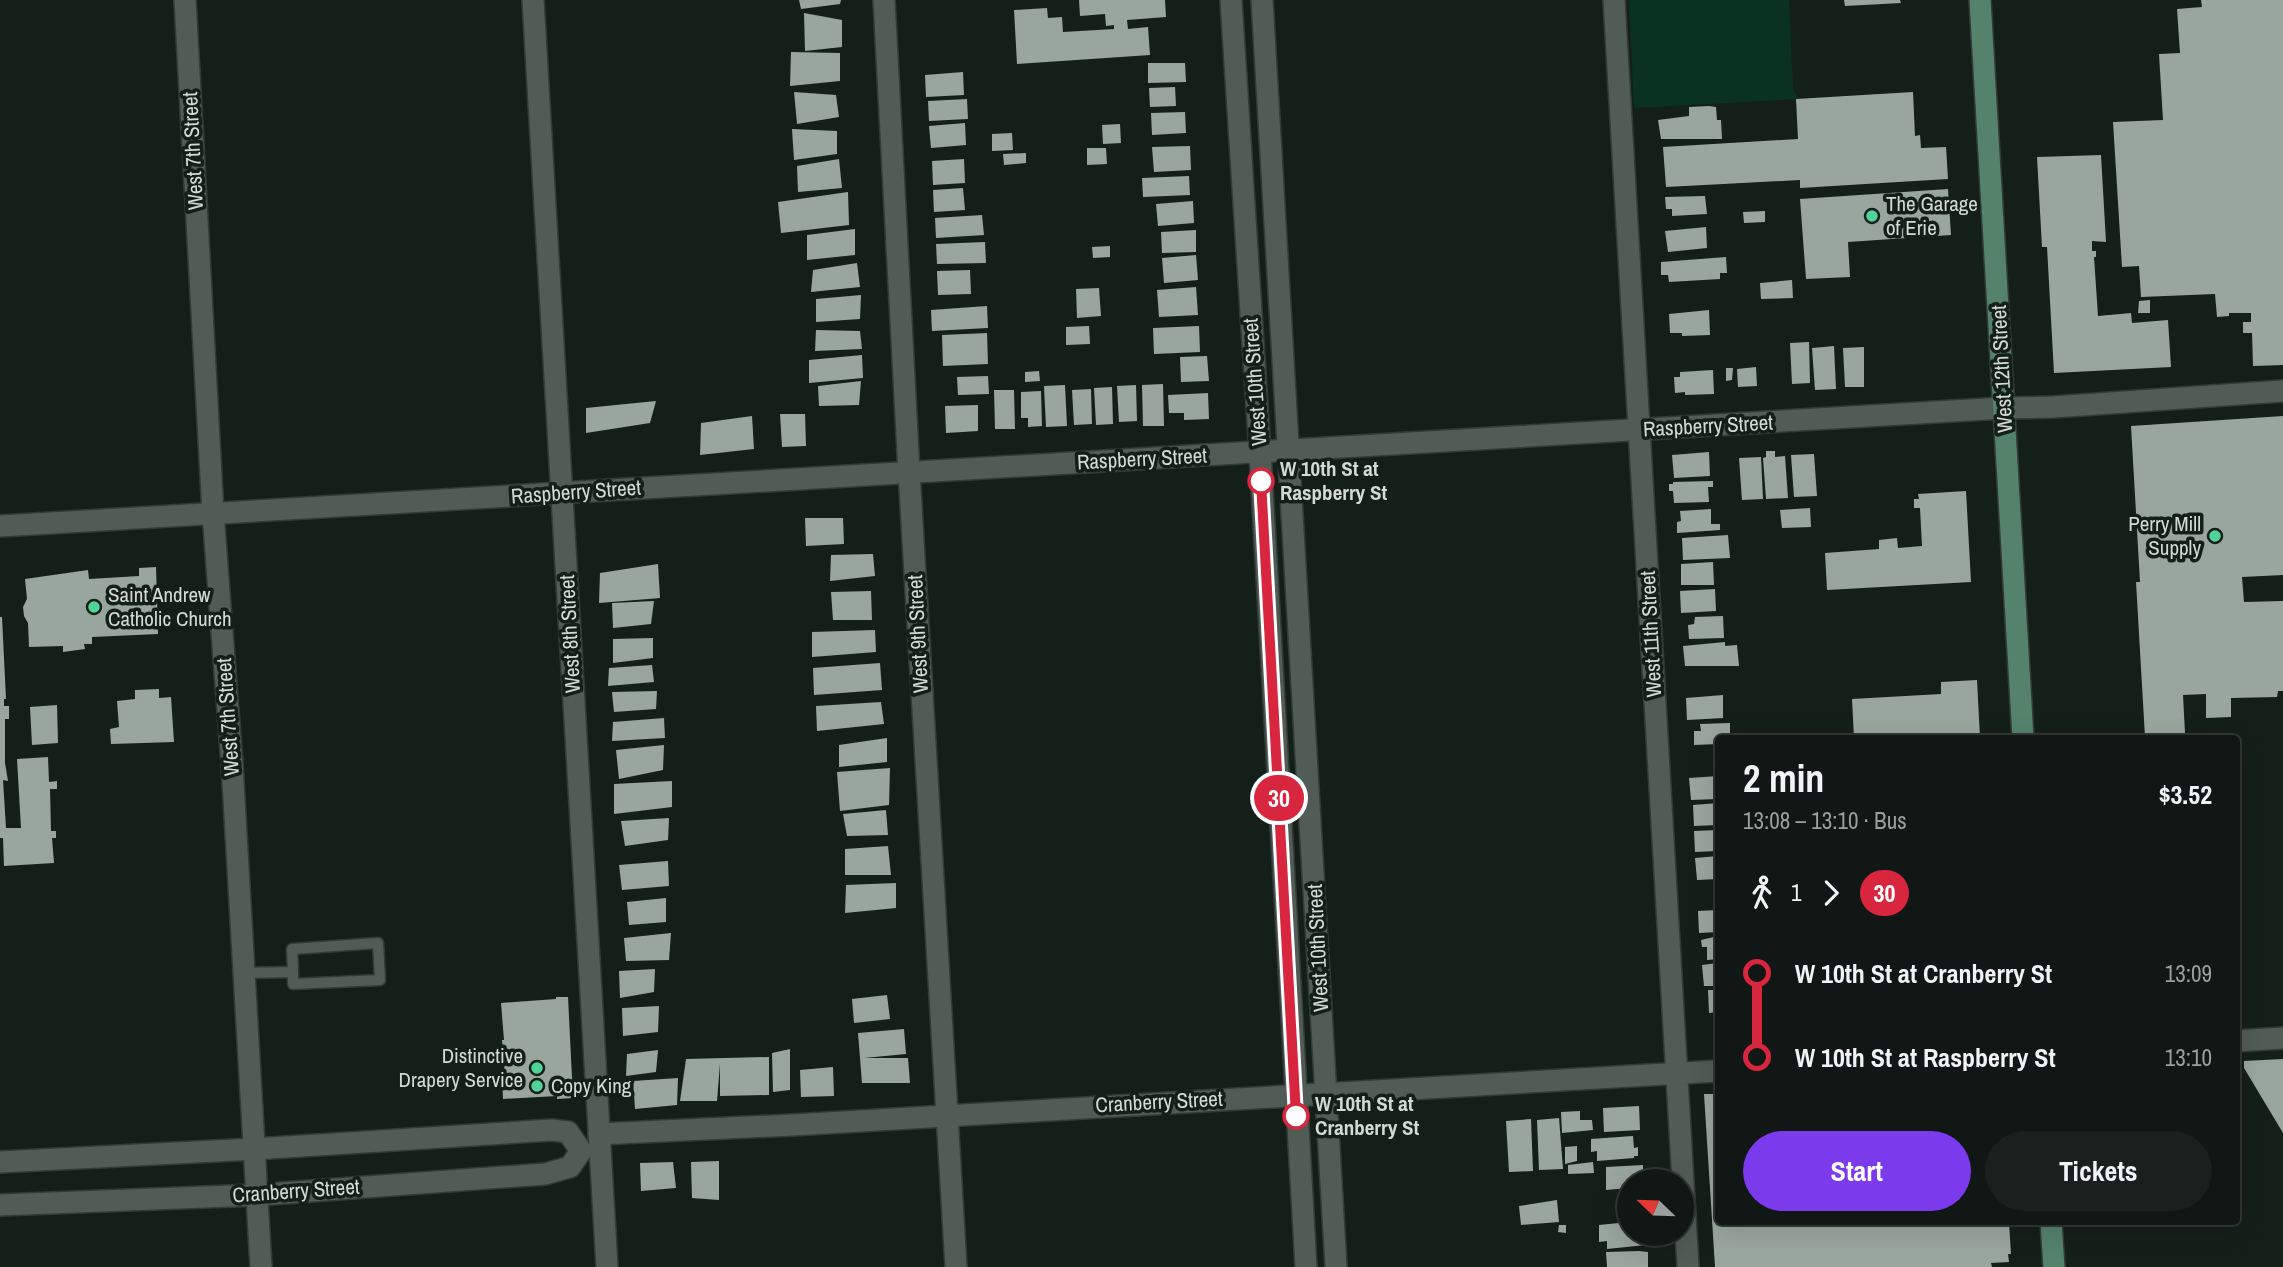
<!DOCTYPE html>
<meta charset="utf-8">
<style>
:root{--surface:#101714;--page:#19201d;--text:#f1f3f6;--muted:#9c9fa0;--line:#303634;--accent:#7c3aed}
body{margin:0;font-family:"Archivo Narrow",sans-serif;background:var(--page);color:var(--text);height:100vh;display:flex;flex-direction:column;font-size:26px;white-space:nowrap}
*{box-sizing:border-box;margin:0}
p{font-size:23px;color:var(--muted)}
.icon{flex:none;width:38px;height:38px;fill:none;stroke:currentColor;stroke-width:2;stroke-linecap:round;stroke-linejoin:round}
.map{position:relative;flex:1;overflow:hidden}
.details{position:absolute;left:1715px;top:735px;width:525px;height:490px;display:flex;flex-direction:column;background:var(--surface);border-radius:7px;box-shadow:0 7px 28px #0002,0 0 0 2px var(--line)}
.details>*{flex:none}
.badge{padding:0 14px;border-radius:23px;font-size:24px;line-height:46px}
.needle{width:46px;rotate:293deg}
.buttons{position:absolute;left:1617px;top:1169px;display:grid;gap:14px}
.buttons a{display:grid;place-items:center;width:77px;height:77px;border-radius:50%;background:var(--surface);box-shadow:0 7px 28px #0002,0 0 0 2px var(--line);font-size:35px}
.map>.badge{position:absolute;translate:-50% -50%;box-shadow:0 0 0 4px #fff}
.legs{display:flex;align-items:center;gap:10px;height:77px;padding:0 28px;font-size:23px}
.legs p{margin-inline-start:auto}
.head{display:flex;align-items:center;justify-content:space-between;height:119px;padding:0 28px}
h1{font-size:38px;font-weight:700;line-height:52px}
.primary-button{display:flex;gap:14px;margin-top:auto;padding:14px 28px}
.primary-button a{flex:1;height:80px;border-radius:42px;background:var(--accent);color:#fff;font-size:28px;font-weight:700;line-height:80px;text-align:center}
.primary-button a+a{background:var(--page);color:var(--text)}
ul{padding:0 28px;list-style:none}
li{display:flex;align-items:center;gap:24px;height:84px;font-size:26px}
li i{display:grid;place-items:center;width:10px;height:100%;margin:0 9px;background:currentColor}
li i::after{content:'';width:18px;height:18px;margin:-9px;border:5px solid;border-radius:50%;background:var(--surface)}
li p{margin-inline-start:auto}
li:first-child i{background:linear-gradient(#0000 50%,currentColor 0)}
li:last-child i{background:linear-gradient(currentColor 50%,#0000 0)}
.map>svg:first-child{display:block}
.green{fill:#0a3221}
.building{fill:#99a69e}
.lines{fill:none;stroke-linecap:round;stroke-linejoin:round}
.service-casing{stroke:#343b37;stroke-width:13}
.minor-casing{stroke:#343b37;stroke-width:24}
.tertiary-casing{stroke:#343b37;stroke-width:24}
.primary-casing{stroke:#343b37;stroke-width:24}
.service{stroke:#505c55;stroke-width:10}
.minor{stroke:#505c55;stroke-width:21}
.tertiary{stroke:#505c55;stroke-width:21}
.primary{stroke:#54826b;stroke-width:21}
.line-1-casing{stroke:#fff;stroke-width:16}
.line-1{stroke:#d7263d;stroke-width:10}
.poi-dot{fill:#50d398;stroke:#151f1a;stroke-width:2.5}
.stop-1-dot{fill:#fff;stroke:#d7263d;stroke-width:3.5}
.labels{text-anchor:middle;stroke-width:7;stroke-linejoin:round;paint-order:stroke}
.street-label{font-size:21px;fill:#d3dad6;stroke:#151f1a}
.poi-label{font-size:21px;fill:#d3dad6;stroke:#151f1a;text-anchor:start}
.stop-label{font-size:21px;font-weight:bold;fill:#d3dad6;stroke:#151f1a;text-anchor:start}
</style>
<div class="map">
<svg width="2283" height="1267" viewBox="0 0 2283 1267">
<rect width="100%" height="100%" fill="#151f1a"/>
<polygon class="green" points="1629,0 1789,0 1793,88 1798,99 1634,108"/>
<g class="building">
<polygon points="799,0 841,0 840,4 801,9"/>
<polygon points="1079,0 1165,0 1166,17 1127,20 1128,29 1148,27 1150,55 1017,64 1014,10 1047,8 1048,18 1062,17 1063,32 1114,29 1114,25 1106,26 1105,14 1080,16"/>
<polygon points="1844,0 1900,0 1901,3 1845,6"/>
<polygon points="2201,0 2283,0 2283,365 2253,366 2252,333 2243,333 2243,322 2251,322 2251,313 2229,313 2229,316 2217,317 2215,294 2141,297 2139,266 2122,267 2113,122 2163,120 2159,54 2180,53 2177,9 2202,7"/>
<polygon points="804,13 842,20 842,47 805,51"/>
<polygon points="791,52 840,53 840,81 790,86"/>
<polygon points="1148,63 1185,63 1186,82 1148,83"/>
<polygon points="963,72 964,95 926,97 925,75"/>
<polygon points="1175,87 1176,106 1150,107 1149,88"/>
<polygon points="794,92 836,95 839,117 797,124"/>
<polygon points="1913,92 1915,136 1920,135 1921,148 1946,147 1948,179 1800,188 1800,180 1666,187 1663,147 1798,139 1796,99"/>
<polygon points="967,99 968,119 929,121 928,101"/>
<polygon points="1709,106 1716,107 1717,120 1721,120 1722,139 1661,139 1658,120 1689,116 1689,107"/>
<polygon points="1185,112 1186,133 1152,135 1151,113"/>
<polygon points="965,123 966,145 931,148 929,126"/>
<polygon points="1120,124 1121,143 1103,144 1102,125"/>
<polygon points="792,129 837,131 837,154 794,160"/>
<polygon points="1012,133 1013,150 992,151 992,134"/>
<polygon points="1190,146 1191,170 1154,172 1152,147"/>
<polygon points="1087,148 1106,148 1107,164 1087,165"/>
<polygon points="1026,153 1026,163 1004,165 1003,154"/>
<polygon points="2101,155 2106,242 2092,241 2092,251 2096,251 2096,257 2094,257 2098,316 2131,313 2132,323 2168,320 2171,367 2054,373 2047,247 2042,247 2037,157"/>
<polygon points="839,159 842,188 798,192 797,166"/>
<polygon points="964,159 965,183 933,185 932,161"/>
<polygon points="1189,176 1190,195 1143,197 1142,178"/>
<polygon points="963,188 965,210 934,212 933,190"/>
<polygon points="1948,189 1951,235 1848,242 1850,277 1806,279 1800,199"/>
<polygon points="848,192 849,225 781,233 778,202"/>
<polygon points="1705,196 1707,214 1672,216 1672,209 1666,209 1665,197"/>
<polygon points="1193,201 1194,223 1158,226 1156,204"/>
<polygon points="1765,211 1765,222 1744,223 1743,212"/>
<polygon points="982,215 984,235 936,238 935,218"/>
<polygon points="1706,227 1707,248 1668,252 1665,231"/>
<polygon points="855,229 855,255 807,260 807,235"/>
<polygon points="1196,230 1196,252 1162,253 1161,232"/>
<polygon points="985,242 986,263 937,264 936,244"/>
<polygon points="1110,246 1110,257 1093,258 1092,247"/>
<polygon points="1196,255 1198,280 1164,283 1162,258"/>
<polygon points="1726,257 1727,273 1720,273 1720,279 1669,282 1668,275 1661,275 1661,262"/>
<polygon points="857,263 860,287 811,292 813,270"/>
<polygon points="970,270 971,294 938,295 937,271"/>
<polygon points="1792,280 1793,298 1761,299 1760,283"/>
<polygon points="1196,287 1198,315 1159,317 1157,290"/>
<polygon points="1099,288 1101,316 1077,318 1076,289"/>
<polygon points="861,295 860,319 816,322 816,299"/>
<polygon points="2150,300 2150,313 2138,313 2139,301"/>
<polygon points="987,306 988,328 932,331 931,310"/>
<polygon points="1709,310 1710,335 1682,336 1682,333 1670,333 1669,314"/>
<polygon points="1089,326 1090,344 1066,345 1066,327"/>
<polygon points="1199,326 1200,352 1154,354 1153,328"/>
<polygon points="816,330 860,331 862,349 815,351"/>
<polygon points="987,333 988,364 943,366 942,335"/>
<polygon points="1809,342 1810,383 1792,384 1790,343"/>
<polygon points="1834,346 1836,389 1815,390 1812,348"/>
<polygon points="1864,347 1864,387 1845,387 1843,348"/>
<polygon points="862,355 863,378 809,383 809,360"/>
<polygon points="1207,356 1209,381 1181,382 1180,357"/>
<polygon points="1756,367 1757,386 1738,387 1737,369"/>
<polygon points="1726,368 1733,368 1732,380 1726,381"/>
<polygon points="1713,370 1714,394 1685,395 1685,392 1675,393 1674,377 1680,377 1680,372"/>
<polygon points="1039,371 1040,381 1025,382 1025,372"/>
<polygon points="988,376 989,394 958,395 957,377"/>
<polygon points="861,381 859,405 819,406 818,386"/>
<polygon points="1163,384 1164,426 1143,426 1142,385"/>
<polygon points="1065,385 1067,426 1046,427 1044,386"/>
<polygon points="1136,385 1137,421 1119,422 1117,386"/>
<polygon points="1112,387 1113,424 1096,425 1094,388"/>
<polygon points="1091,389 1092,424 1074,425 1072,390"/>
<polygon points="994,390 1014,390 1015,429 995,429"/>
<polygon points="1041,391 1042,426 1028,427 1028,418 1021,418 1021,392"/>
<polygon points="1208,393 1209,419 1184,420 1184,413 1169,413 1168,395"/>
<polygon points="656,401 650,423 586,433 586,408"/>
<polygon points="978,405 978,431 946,433 945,406"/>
<polygon points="780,414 805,414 806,446 782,447"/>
<polygon points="752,416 754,449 700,455 701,423"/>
<polygon points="2283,416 2283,575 2242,577 2244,602 2283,601 2283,691 2278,691 2277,697 2231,698 2231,717 2206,718 2206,694 2183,695 2185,733 2172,735 2172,738 2145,737 2136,582 2140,582 2131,426"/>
<polygon points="1766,451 1775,451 1775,457 1785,456 1788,498 1766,499 1763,458 1766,457"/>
<polygon points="1709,452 1710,476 1674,478 1672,455"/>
<polygon points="1814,454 1817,496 1794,497 1791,455"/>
<polygon points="1761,457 1763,499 1742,500 1739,458"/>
<polygon points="1713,481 1713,487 1708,487 1709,502 1674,503 1673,491 1669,491 1669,484 1673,484 1673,482"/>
<polygon points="1966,491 1971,582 1827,590 1825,553 1879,549 1879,540 1897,538 1898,548 1922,546 1920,508 1914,508 1914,499 1919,499 1918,494"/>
<polygon points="1810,508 1811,527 1782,528 1780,510"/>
<polygon points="1711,509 1711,524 1720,524 1720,530 1677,533 1677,522 1681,521 1680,511"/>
<polygon points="805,518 843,518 844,544 806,546"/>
<polygon points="1728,535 1730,558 1683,560 1682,538"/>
<polygon points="873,554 875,576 830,581 831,555"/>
<polygon points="1713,562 1714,585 1681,585 1681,564"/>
<polygon points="658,564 660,598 599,603 600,573"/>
<polygon points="156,567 158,634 92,637 92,644 84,644 85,649 63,652 63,646 29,647 28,623 24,616 23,607 27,599 25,579 88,570 89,579 139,576 139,568"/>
<polygon points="1715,589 1716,611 1681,613 1680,591"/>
<polygon points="871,591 872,620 833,620 831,592"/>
<polygon points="654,601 651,624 613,628 612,603"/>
<polygon points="1723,616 1724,638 1689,639 1688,625 1694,624 1695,617"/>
<polygon points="0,617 2,617 6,699 4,699 4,706 9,706 9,719 5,719 5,763 8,781 3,780 6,828 21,828 17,759 48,757 49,782 57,781 57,789 50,789 51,831 56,831 56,838 52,838 54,863 4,866 3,838 0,838"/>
<polygon points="875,630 876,652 812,657 812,632"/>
<polygon points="653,638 653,658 613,663 613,639"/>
<polygon points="1725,642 1725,646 1737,645 1739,666 1685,666 1683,646"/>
<polygon points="880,663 882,690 814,695 813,668"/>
<polygon points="652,665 654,682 608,686 609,668"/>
<polygon points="1977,680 1980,738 1854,738 1852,699 1941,694 1941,682"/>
<polygon points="159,689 159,698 171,697 174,742 111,744 110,729 119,727 117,701 135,699 135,690"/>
<polygon points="657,691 656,709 614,712 612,692"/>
<polygon points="1723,695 1723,718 1687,720 1686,698"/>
<polygon points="881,702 884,724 817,731 816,706"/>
<polygon points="57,705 58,743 32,745 30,707"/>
<polygon points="664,718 665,738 612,741 613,722"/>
<polygon points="1730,723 1730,738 1718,738 1718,744 1694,745 1694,731 1701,731 1700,724"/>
<polygon points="887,738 887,762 839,767 839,745"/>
<polygon points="664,745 663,770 619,779 616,750"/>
<polygon points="890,768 889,805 840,811 837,772"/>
<polygon points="1718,776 1718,799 1691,800 1689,778"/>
<polygon points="672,781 672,807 614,814 614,784"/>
<polygon points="1718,803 1718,825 1694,826 1693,805"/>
<polygon points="886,810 888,835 847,836 843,814"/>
<polygon points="669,818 668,840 625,846 621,821"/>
<polygon points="1718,830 1718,851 1695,852 1694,831"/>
<polygon points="888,846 891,875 845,875 845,849"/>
<polygon points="1718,856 1718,879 1697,880 1695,858"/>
<polygon points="668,861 669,886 622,890 619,865"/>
<polygon points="896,883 896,908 845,913 846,885"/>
<polygon points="666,898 666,922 629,925 627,902"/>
<polygon points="1718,910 1718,932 1699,933 1698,911"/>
<polygon points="671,933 669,960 626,961 624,938"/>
<polygon points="1718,936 1718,959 1707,960 1707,947 1702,947 1701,940"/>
<polygon points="1718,963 1718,986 1704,986 1702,965"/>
<polygon points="655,969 654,992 620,998 619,971"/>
<polygon points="1708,990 1718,990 1718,1012 1709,1013"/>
<polygon points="887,995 890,1019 854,1023 852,999"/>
<polygon points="556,997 568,997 573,1098 557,1099 557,1096 503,1099 502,1076 505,1076 502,1040 504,1040 501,1003 556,999"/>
<polygon points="659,1006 658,1032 623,1036 622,1008"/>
<polygon points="904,1029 906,1054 864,1058 908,1058 910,1083 862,1083 858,1033"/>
<polygon points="790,1049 790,1090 773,1092 772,1053"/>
<polygon points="658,1050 656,1072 626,1076 627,1054"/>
<polygon points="769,1057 769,1095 720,1096 720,1064 717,1101 680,1101 686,1059"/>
<polygon points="2283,1059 2283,1133 2244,1068 2244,1061"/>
<polygon points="833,1067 834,1096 801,1097 800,1070"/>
<polygon points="678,1078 677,1105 635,1109 633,1081"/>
<polygon points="1704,1094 1718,1094 1718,1222 2009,1222 2011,1254 2008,1254 2009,1262 1991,1263 1992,1267 1715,1267"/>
<polygon points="1639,1106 1640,1130 1604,1132 1603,1108"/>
<polygon points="1580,1111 1580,1120 1592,1120 1593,1130 1562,1133 1561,1112"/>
<polygon points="1559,1118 1563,1169 1539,1170 1537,1120"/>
<polygon points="1531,1119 1533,1171 1509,1172 1506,1121"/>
<polygon points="1633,1136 1634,1148 1638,1147 1638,1156 1634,1156 1634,1158 1597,1161 1597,1151 1591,1152 1591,1139"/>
<polygon points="1577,1146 1577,1161 1565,1164 1565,1147"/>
<polygon points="719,1161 719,1200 692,1198 691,1162"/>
<polygon points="673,1162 676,1188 641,1191 640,1163"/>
<polygon points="1593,1162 1594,1173 1568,1174 1568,1165"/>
<polygon points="1643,1165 1643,1181 1629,1181 1629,1188 1606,1190 1606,1167"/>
<polygon points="1557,1200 1559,1222 1521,1225 1519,1206"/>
<polygon points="1629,1222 1629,1234 1646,1234 1646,1245 1607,1249 1607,1241 1599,1242 1599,1225"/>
<polygon points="1559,1225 1566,1225 1566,1233 1558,1232"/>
<polygon points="1639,1251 1648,1252 1648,1267 1607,1267 1606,1252"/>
</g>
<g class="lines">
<defs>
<polyline id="service" points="244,973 293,972 292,949 378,943 380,980 293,984 293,972"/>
<g id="minor">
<polyline points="185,0 213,513 232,764 261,1267"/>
<polyline points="884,0 909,472 956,1267"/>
<polyline points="1614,0 1688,1267"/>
<polyline points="2236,1041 2283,1038"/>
<polyline points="599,1134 792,1125 1718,1071"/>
</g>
<g id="tertiary">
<polyline points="533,0 607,1267"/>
<polyline points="1231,0 1260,453 1306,1267"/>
<polyline points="1262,0 1336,1267"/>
<polyline points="0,526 2004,408 2053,407 2283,391"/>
<polyline points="0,1162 254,1149 552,1130 568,1132 581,1151 570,1167 545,1174 256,1195 0,1205"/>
</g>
<g id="primary">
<polyline points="1980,0 2023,738"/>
<polyline points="2051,1222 2054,1267"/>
</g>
</defs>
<use href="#service" class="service-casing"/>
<use href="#minor" class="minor-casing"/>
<use href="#tertiary" class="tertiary-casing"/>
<use href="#primary" class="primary-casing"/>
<use href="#service" class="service"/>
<use href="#minor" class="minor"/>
<use href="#tertiary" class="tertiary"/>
<use href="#primary" class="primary"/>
</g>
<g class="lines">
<defs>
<polyline id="line-1" points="1261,481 1296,1116"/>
</defs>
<use href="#line-1" class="line-1-casing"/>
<use href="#line-1" class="line-1"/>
</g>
<g class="poi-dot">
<circle cx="1872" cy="216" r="7"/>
<circle cx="2215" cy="536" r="7"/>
<circle cx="94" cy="607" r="7"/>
<circle cx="537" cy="1068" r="7"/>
<circle cx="537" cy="1086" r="7"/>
</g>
<g class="stop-1-dot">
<circle cx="1261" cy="481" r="12"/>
<circle cx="1296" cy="1116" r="12"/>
</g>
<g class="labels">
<g class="street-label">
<text transform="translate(193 151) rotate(-93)" y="7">West 7th Street</text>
<text transform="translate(2002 369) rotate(-93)" y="7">West 12th Street</text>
<text transform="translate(1255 382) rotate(-94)" y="7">West 10th Street</text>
<text transform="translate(1708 426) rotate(-3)" y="7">Raspberry Street</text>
<text transform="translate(1142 459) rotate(-3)" y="7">Raspberry Street</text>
<text transform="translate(576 492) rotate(-4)" y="7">Raspberry Street</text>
<text transform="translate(570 634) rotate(-93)" y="7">West 8th Street</text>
<text transform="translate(918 634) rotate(-93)" y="7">West 9th Street</text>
<text transform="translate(1651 634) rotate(-93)" y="7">West 11th Street</text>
<text transform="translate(228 717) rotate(-94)" y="7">West 7th Street</text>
<text transform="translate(1318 948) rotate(-93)" y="7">West 10th Street</text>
<text transform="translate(1159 1102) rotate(-3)" y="7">Cranberry Street</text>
<text transform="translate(296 1191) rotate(-4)" y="7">Cranberry Street</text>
</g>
<g class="poi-label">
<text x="1886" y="211">The Garage<tspan x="1886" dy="24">of Erie</tspan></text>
<text x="2201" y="531" text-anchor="end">Perry Mill<tspan x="2201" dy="24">Supply</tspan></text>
<text x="108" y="602">Saint Andrew<tspan x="108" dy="24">Catholic Church</tspan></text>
<text x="523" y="1063" text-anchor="end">Distinctive<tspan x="523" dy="24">Drapery Service</tspan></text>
<text x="551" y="1093">Copy King</text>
</g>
<g class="stop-label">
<text x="1280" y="476">W 10th St at<tspan x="1280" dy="24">Raspberry St</tspan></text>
<text x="1315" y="1111">W 10th St at<tspan x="1315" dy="24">Cranberry St</tspan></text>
</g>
</g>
</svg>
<div class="buttons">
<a><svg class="needle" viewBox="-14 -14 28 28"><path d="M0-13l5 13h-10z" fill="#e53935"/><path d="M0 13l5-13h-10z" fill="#9c9fa0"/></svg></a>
</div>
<b class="badge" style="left:1279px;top:798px;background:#d7263d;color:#fff">30</b>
<section class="details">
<div class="head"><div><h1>2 min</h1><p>13:08 – 13:10 · Bus</p></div><b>$3.52</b></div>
<div class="legs"><svg class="icon" aria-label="walk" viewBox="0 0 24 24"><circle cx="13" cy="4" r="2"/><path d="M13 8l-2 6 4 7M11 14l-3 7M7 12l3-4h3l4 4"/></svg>1<svg class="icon" aria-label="forward" viewBox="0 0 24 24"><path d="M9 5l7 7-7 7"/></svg><b class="badge" style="background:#d7263d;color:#fff">30</b></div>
<ul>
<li><i style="color:#d7263d"></i><b>W 10th St at Cranberry St</b><p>13:09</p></li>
<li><i style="color:#d7263d"></i><b>W 10th St at Raspberry St</b><p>13:10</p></li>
</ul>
<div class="primary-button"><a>Start</a><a>Tickets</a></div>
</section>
</div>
